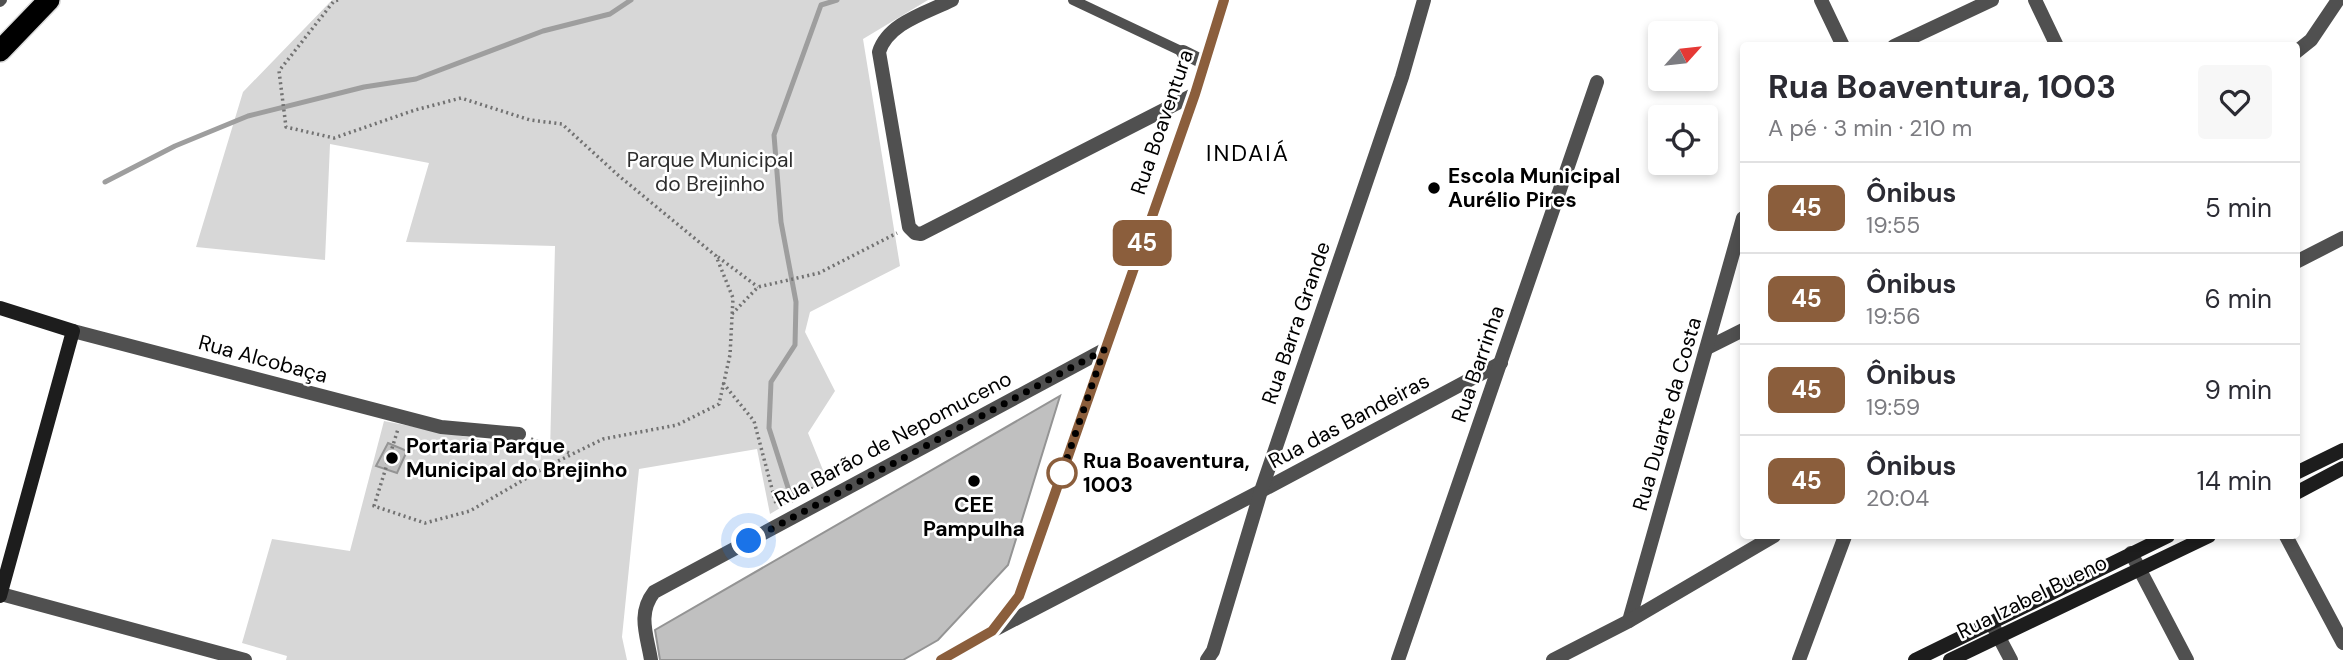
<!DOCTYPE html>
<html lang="pt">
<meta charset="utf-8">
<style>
:root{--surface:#fff;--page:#f7f7f7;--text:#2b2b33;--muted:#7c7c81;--line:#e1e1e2}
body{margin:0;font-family:"DM Sans",sans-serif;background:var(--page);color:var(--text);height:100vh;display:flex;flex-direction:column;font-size:26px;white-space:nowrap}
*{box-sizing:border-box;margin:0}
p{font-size:23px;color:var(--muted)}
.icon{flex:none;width:38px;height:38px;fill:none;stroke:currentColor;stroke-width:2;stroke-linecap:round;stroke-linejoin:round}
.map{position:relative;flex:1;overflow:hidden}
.side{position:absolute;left:1740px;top:42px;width:560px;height:497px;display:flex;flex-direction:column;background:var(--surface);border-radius:7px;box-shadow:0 4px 10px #0003}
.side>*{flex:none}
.badge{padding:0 14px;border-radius:10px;font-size:24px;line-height:46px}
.needle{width:46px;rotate:63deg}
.fabs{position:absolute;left:1648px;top:21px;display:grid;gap:14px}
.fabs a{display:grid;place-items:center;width:70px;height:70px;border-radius:7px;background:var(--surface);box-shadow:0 4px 10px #0003;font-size:35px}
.you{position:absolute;width:35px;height:35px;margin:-18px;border:5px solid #fff;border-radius:50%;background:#1a73e8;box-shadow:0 0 0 10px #1a73e833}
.map>.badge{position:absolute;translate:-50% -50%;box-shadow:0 0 0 4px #fff}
.round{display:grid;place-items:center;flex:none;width:74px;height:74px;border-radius:7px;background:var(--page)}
.headline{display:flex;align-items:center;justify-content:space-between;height:119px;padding:0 28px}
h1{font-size:33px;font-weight:700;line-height:52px}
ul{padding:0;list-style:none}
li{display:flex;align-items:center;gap:21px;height:91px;padding:0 28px;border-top:2px solid var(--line)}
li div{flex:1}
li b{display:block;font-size:26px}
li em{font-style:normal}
li .badge{min-width:77px;font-weight:700;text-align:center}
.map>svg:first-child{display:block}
.green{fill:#d7d7d7}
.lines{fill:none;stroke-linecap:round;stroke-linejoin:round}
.stream{stroke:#9e9e9e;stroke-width:5}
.building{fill:#c0c0c0;stroke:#949494;stroke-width:2}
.highway-casing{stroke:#dbdbdb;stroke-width:24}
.path{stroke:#727272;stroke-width:3.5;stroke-dasharray:2 3.5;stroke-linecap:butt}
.lane{stroke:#505050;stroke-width:10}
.street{stroke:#505050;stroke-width:14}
.secondary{stroke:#1d1d1d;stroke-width:14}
.highway{stroke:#000;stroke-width:21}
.line-casing{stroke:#fff;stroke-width:16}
.line{stroke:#8b5e3c;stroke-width:10}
.walk{stroke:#000;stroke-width:7;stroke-dasharray:0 12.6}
.poi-dot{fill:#000;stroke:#fff;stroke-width:2.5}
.stop-dot{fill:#fff;stroke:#8b5e3c;stroke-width:3.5}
.labels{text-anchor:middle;stroke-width:5;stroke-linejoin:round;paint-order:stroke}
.street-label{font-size:21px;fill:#000;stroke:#fff}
.park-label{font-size:21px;fill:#2e2e2e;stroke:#fff}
.poi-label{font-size:21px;font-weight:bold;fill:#000;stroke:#fff;text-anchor:start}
.stop-label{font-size:21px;font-weight:bold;fill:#000;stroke:#fff;text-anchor:start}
.neighbourhood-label{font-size:23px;letter-spacing:2px;fill:#000;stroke:#fff}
</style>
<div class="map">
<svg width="2343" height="660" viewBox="0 0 2343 660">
<rect width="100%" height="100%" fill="#fff"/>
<polygon class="green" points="332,0 928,0 863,39 900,266 810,312 805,332 835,391 808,433 827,480 770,514 757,449 639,469 622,637 627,660 286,660 287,656 242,643 272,539 350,551 384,421 550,453 555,246 406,242 429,163 330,144 325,260 196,247 243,92"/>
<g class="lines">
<g class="stream">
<polyline points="105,182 175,146 248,116 364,87 416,79 543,31 610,14 631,0"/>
<polyline points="792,500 769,428 771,382 795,345 796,302 781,222 774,135 821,5 837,0"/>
</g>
</g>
<g class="building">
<polygon points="1060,396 1008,565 938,640 903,660 660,660 655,630"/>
<polygon points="388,443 407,451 397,473 376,466"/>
</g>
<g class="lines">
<defs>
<polyline id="highway" points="0,51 49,0"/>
</defs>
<use href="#highway" class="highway-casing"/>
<g class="path">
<polyline points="338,0 334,1 279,71 286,127 334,138 415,110 461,98 530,120 562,124 619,176 716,256 733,298 730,355 719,404 677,425 603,439 544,468 470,511 425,523 374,506 398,429"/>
<polyline points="718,257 758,287"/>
<polyline points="732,314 758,287 819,273 897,233"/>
<polyline points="723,383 754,421 776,504 809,485 813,491"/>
<polyline points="531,439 572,454"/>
</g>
<g class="lane">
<polyline points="1073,0 1183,52"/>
<polyline points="0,2 2,0"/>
</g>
<g class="street">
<path d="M 952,0 C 926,13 888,23 879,52 L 909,227 L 915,233 L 921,234 L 1195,94"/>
<polyline points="1821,0 1843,46"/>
<polyline points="2035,0 2057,46"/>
<polyline points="1894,46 1992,0"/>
<polyline points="1183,52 1205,63"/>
<polyline points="2296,52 2311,40 2338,0"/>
<polyline points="2296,262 2343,238"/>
<polyline points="73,331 441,427 519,434"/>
<polyline points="1707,348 1743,330"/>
<polyline points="2286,536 2343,643"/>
<polyline points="2131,553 2187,660"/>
<polyline points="1,594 245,660"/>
<polyline points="1629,621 1743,218"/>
<polyline points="1993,626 2011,660"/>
<polyline points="992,631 1261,491 1501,363"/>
<path d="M 651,660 C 647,635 637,614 654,592 L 1104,350"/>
<polyline points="1207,660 1213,651 1261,491 1402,77 1424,0"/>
<polyline points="1398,660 1597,82"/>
<polyline points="1553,660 1629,621 1774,536"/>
<polyline points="1799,660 1845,536"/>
</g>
<g class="secondary">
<polyline points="0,308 73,331 0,596"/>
<polyline points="2296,473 2343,450"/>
<polyline points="2296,493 2343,468"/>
<polyline points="941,660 992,631 1019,596 1195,94 1224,0"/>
<polyline points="1915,660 2168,536"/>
<polyline points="1950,660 2209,536"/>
</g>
<use href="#highway" class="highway"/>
</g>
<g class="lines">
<defs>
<polyline id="line" points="941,660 992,631 1019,596 1195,94 1224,0"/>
</defs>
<use href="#line" class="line-casing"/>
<use href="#line" class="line"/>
<polyline class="walk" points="749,541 1104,350 1062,473"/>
</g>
<g class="poi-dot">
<circle cx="1434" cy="188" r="7"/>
<circle cx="392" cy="458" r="7"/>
<circle cx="974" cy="481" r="7"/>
</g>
<circle class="stop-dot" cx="1062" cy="473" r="14"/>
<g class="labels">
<g class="street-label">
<text transform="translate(1162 122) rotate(-71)" y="7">Rua Boaventura</text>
<text transform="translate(1296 323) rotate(-71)" y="7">Rua Barra Grande</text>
<text transform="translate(263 359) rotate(15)" y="7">Rua Alcobaça</text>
<text transform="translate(1478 364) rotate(-71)" y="7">Rua Barrinha</text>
<text transform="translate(1667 414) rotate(-74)" y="7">Rua Duarte da Costa</text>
<text transform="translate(1349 421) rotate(-28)" y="7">Rua das Bandeiras</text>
<text transform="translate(893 439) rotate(-28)" y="7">Rua Barão de Nepomuceno</text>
<text transform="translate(2032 597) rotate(-26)" y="7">Rua Izabel Bueno</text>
</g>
<g class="park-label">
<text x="710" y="167">Parque Municipal<tspan x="710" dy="24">do Brejinho</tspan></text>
</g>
<g class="poi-label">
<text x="1448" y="183">Escola Municipal<tspan x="1448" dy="24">Aurélio Pires</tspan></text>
<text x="406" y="453">Portaria Parque<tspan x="406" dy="24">Municipal do Brejinho</tspan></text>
<text x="974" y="512" text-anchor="middle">CEE<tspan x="974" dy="24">Pampulha</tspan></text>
</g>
<g class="stop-label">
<text x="1083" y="468">Rua Boaventura,<tspan x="1083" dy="24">1003</tspan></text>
</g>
<g class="neighbourhood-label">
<text x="1248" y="161">INDAIÁ</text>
</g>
</g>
</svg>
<div class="fabs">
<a><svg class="needle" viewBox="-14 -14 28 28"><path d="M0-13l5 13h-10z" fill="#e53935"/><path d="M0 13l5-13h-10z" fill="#7c7c81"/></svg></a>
<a><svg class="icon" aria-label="locate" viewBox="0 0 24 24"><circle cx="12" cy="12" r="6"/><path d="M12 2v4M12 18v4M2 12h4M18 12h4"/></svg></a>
</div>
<div class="you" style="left:749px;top:541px"></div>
<b class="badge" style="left:1142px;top:243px;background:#8b5e3c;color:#fff">45</b>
<section class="side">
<div class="headline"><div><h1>Rua Boaventura, 1003</h1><p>A pé · 3 min · 210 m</p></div><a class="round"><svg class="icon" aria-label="heart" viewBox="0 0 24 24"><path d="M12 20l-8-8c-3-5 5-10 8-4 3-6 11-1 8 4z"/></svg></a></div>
<ul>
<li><span class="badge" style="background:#8b5e3c;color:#fff">45</span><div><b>Ônibus</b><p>19:55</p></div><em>5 min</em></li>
<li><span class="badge" style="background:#8b5e3c;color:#fff">45</span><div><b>Ônibus</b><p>19:56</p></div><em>6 min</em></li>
<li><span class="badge" style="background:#8b5e3c;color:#fff">45</span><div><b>Ônibus</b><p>19:59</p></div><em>9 min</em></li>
<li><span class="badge" style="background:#8b5e3c;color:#fff">45</span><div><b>Ônibus</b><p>20:04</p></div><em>14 min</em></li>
</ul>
</section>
</div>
